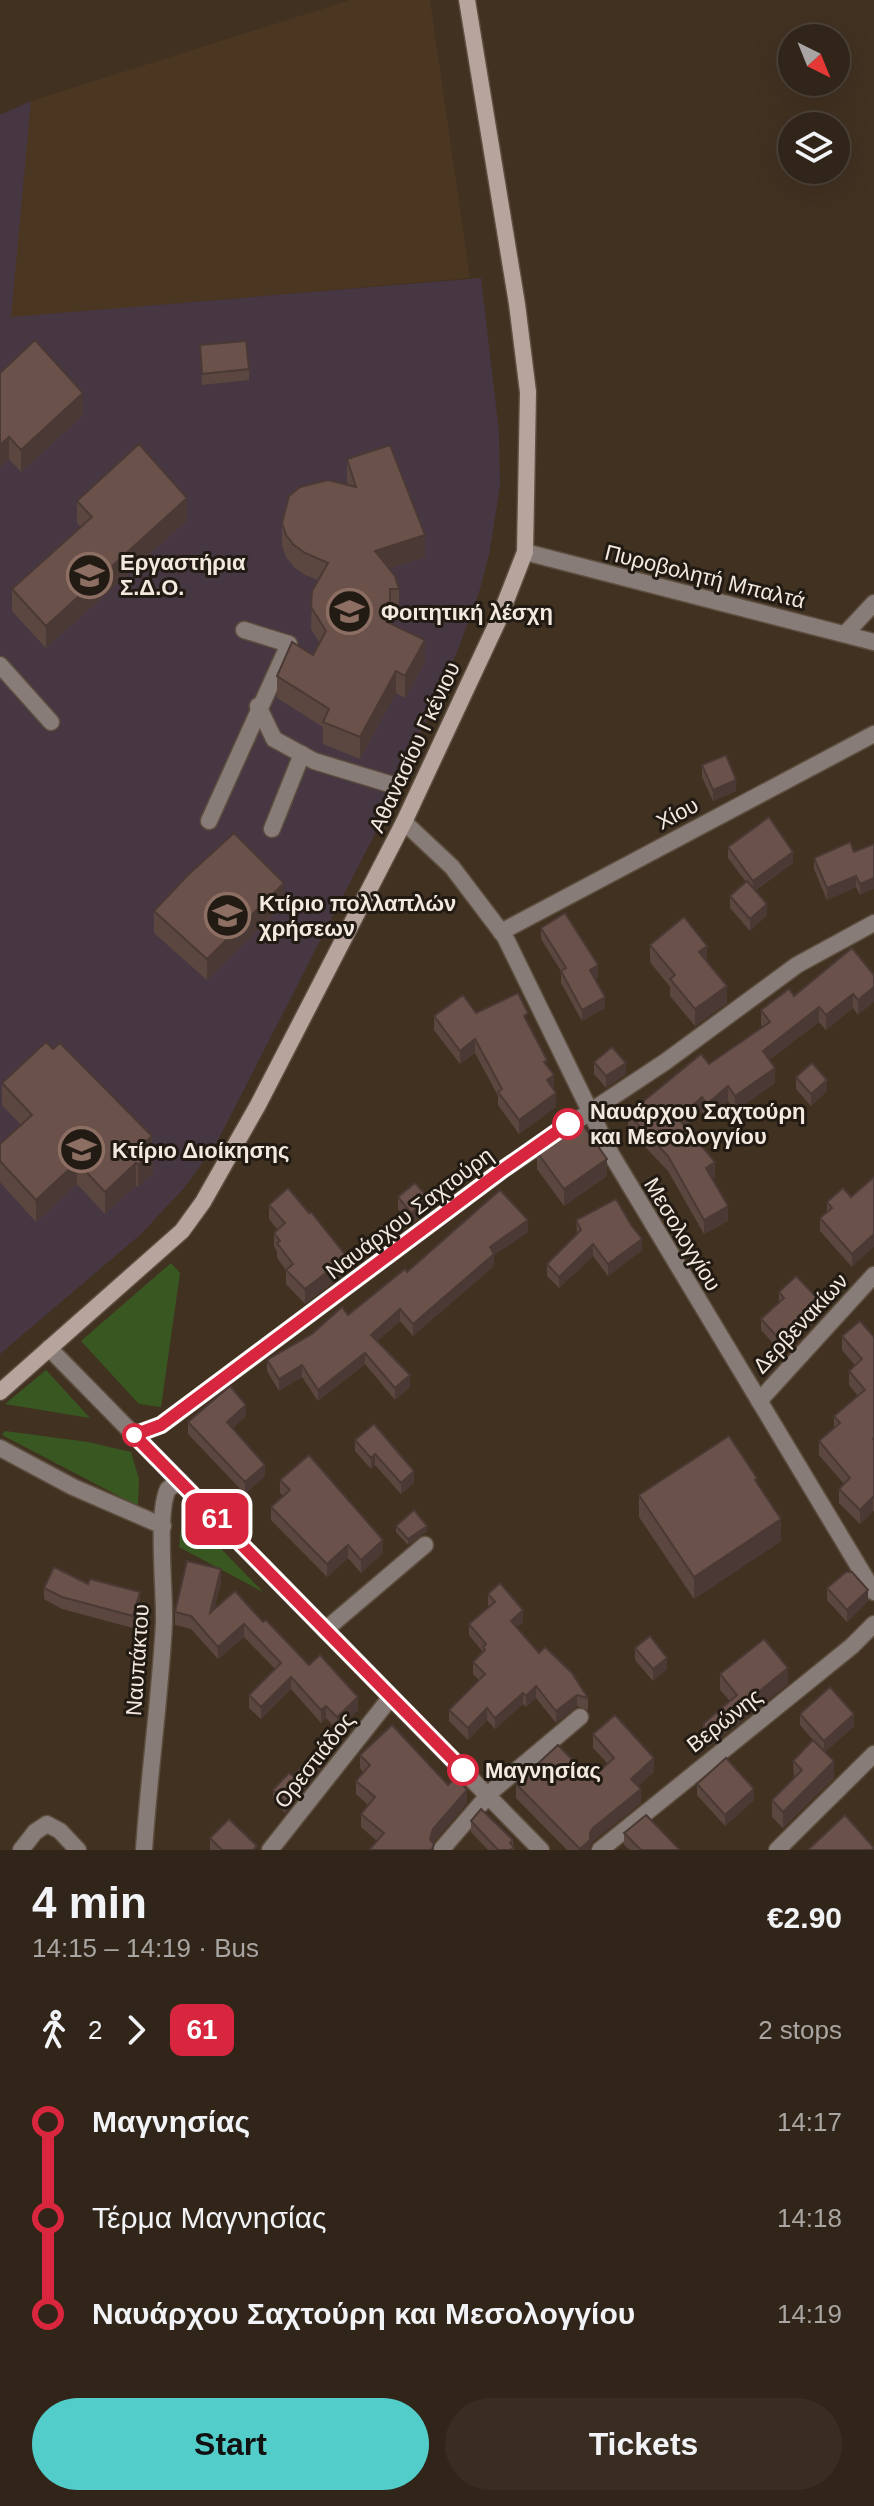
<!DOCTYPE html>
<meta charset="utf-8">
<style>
:root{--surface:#312519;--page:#392d22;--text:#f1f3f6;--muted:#a8a5a2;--line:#4c4238;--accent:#53cdc9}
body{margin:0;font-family:Helvetica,sans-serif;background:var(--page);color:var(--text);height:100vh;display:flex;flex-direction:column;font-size:30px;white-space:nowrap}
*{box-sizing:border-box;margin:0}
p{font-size:26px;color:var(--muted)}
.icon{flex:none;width:44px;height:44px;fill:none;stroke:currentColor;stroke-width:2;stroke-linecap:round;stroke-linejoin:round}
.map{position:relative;height:1850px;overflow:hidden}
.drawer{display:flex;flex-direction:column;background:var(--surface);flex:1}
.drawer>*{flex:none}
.badge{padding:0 16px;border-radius:12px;font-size:28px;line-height:52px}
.needle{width:52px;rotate:137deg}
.fabs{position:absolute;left:778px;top:24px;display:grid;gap:16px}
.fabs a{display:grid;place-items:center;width:72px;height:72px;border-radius:50%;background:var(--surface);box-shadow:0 8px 32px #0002,0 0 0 2px var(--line);font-size:40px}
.map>.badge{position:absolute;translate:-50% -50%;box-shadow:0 0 0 4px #fff}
.legs{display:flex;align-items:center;gap:12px;height:88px;padding:0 32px;font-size:26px}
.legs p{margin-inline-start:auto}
.overview{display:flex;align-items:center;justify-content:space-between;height:136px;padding:0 32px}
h1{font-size:44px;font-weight:800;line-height:60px}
.action{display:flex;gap:16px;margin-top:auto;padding:16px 32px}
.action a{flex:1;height:92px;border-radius:48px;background:var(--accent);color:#111;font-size:32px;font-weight:800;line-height:92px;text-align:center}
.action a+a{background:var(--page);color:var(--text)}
ul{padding:0 32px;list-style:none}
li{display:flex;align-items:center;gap:28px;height:96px;font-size:30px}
li i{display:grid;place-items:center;width:12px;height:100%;margin:0 10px;background:currentColor}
li i::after{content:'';width:20px;height:20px;margin:-10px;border:6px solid;border-radius:50%;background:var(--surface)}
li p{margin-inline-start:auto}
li:first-child i{background:linear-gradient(#0000 50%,currentColor 0)}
li:last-child i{background:linear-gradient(currentColor 50%,#0000 0)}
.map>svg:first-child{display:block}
.built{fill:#4b3721}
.education{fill:#473742}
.green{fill:#395821}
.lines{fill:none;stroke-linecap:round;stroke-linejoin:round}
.street-casing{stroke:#5d4e3f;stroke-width:19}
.secondary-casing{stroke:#5d4e3f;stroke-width:19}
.street{stroke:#877c77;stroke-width:16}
.secondary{stroke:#b6a49d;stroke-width:16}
.wall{fill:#5b4740}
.shaded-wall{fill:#4a3934}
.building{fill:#6a524a;stroke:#4a3934;stroke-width:2}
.line-1-casing{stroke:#fff;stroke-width:18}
.line-1{stroke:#d7263d;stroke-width:12}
.stop-1-dot{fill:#fff;stroke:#d7263d;stroke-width:4}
.labels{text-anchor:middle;stroke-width:6;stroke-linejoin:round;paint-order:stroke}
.poi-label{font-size:22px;font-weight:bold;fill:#f3e9df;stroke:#221b14;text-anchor:start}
.street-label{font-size:22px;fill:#f3e9df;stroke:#221b14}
.stop-label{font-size:22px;font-weight:bold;fill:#f3e9df;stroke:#221b14;text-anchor:start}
</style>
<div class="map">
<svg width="874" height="1850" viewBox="0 0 874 1850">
<rect width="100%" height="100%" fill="#413121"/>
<polygon class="built" points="350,0 430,0 470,278 10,318 31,101"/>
<polygon class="education" points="31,101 11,317 481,278 499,431 500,486 489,555 478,596 457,652 379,826 217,1142 185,1187 141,1234 0,1354 0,115"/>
<g class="green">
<polygon points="171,1263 180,1273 161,1407 139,1404 81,1341"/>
<polygon points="46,1370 90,1418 5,1404"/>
<polygon points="5,1431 88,1442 131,1452 139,1479 138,1504 136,1505 2,1435"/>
<polygon points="183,1510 263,1592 179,1547"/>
</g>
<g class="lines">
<defs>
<g id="street">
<polyline points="525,552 874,642"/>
<polyline points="845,634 874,603"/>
<polyline points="0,665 51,722"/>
<polyline points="258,706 274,739 314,761 393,785"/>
<polyline points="209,821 289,644 244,630"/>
<polyline points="404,822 452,867 505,937 611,1154 874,1592"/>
<polyline points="272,829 302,754"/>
<polyline points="501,932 874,734"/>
<polyline points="49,1348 541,1850"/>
<polyline points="759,1401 874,1275"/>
<polyline points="134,1435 161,1425 505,1168 665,1062 797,965 874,923"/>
<polyline points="0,1448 73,1487 163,1526"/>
<polyline points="325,1630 425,1545"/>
<polyline points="21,1850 35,1832 47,1824 60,1831 78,1850"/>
<path d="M 144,1850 C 149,1774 160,1699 164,1623 C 165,1591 156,1514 168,1489 L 180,1481"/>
<polyline points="270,1850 391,1697"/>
<polyline points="441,1850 492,1791 580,1717"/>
<polyline points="600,1850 852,1646 874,1624"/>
<polyline points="777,1850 874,1754"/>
</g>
<polyline id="secondary" points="0,1392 182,1231 203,1202 258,1105 404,822 498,621 525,552 528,392 517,304 467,0"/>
</defs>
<use href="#street" class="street-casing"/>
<use href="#secondary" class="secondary-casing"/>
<use href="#street" class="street"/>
<use href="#secondary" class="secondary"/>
</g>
<g class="wall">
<polygon points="35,340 83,415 21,472 9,459 0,467"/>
<polygon points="200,345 249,369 249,380 202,385"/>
<polygon points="347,459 425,557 389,568 399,589 399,611 390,611 390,624 425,662 405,698 396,693 360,759 323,744 323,727 277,698 277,676 313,655 319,642 311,629 312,591 318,580 305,575 294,567 286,557 282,545 282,523 348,485 347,481"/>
<polygon points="77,501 187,520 46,648 12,611 12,589 81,527 77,523"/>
<polygon points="702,765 736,791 713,801 702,777"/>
<polygon points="874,844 860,895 856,887 827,900 814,869 814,858 854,852"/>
<polygon points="728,847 793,863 755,891 767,915 750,931 730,908 730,896 746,882 728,858"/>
<polygon points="284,905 207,980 154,933 154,911"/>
<polygon points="541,928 598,977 595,979 605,1008 582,1021 561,983 561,971 541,939"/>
<polygon points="650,945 707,962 727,1003 695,1026 670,996 670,987 650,962"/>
<polygon points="874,975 858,1015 853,1008 826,1030 819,1022 769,1060 775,1083 735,1111 728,1101 707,1118 702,1112 685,1126 715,1177 713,1178 728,1221 704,1234 668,1171 628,1129 628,1114 709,1064 762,1027 761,1025 761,1010 794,996"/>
<polygon points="476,1013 528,1024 547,1066 553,1089 556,1107 519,1134 498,1105 498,1096 475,1053 460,1064 434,1030 434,1016"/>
<polygon points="594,1062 626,1074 606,1088 594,1074"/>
<polygon points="796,1077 827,1091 811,1106 796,1089"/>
<polygon points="2,1083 152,1150 153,1173 138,1187 136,1185 105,1214 77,1184 36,1222 0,1182 0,1144 21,1125 2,1105"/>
<polygon points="537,1152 607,1176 564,1206 537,1169"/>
<polygon points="874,1177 852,1267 820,1231 820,1218 827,1212 827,1202 851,1197"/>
<polygon points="398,1197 429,1211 411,1224 398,1209"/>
<polygon points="269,1205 347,1272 305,1304 286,1284 286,1270 277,1258 277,1251 274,1247 274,1233 277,1229 269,1219"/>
<polygon points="576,1220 642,1250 608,1276 593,1256 559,1288 547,1276 547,1264 577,1234"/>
<polygon points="528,1232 494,1255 494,1266 413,1336 400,1321 377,1341 410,1387 395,1400 365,1364 318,1401 302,1377 279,1391 267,1371 267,1360 348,1315 407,1272"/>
<polygon points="779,1292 821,1314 780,1351 761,1330 761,1319 779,1302"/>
<polygon points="842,1336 874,1337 874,1512 873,1511 860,1524 839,1503 839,1489 844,1484 819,1455 819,1441 834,1427 834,1416 858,1396 849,1385 849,1371 855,1365 842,1350"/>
<polygon points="246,1416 233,1428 265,1476 245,1494 188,1434 188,1422"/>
<polygon points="374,1424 414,1483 401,1494 375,1465 371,1469 355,1451 355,1440"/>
<polygon points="280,1480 383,1553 361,1573 348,1558 327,1577 271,1520 271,1507 283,1496 280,1493"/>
<polygon points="757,1484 781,1541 694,1599 639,1517 639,1495"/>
<polygon points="396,1526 427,1531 408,1545 396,1532"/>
<polygon points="221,1582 214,1610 263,1622 358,1710 337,1730 326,1718 321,1723 291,1689 261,1719 249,1708 249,1695 275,1669 244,1637 218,1659 191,1629 175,1625 175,1612"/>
<polygon points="88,1584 140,1604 133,1628 62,1609 44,1599 44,1588"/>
<polygon points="827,1588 868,1601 847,1622 827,1600"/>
<polygon points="488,1594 523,1622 516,1627 539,1653 588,1698 588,1710 577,1706 556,1723 536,1698 526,1707 523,1704 495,1729 487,1720 468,1740 449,1721 449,1710 479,1680 473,1674 473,1662 483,1652 469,1635 469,1624 489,1607 488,1605"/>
<polygon points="635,1648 667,1669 653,1681 635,1660"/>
<polygon points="720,1674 788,1684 709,1747 703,1740 703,1724 730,1701 720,1690"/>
<polygon points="800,1714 854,1726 825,1752 834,1778 783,1828 772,1817 772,1800 794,1778 793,1761 813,1740 800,1725"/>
<polygon points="593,1734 654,1772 638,1786 641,1803 593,1841 590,1846 590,1850 567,1850 516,1798 516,1784 591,1779 608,1764 593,1748"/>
<polygon points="360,1755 448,1785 467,1803 433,1843 434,1850 377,1841 361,1827 361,1814 368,1805 356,1794 356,1781 363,1772 360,1768"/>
<polygon points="323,1765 285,1813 273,1801 273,1790 293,1776"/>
<polygon points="697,1784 754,1800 725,1826 697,1795"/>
<polygon points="471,1821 513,1840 514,1850 488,1850 471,1832"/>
<polygon points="624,1833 680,1850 630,1850 624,1845"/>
<polygon points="210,1838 257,1850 210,1850"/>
</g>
<g class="shaded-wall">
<polygon points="83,393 83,415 21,472 21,450"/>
<polygon points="9,437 9,459 0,467 0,445"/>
<polygon points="187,498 187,520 46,648 46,626"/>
<polygon points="425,535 425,557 375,573 375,551"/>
<polygon points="425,640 425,662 405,698 405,676"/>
<polygon points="396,671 396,693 360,759 360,737"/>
<polygon points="736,780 736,791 713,801 713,790"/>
<polygon points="793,852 793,863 753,892 753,881"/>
<polygon points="856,876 856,887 827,900 827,888"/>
<polygon points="874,878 874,889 860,895 860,884"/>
<polygon points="284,883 284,905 207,980 207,959"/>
<polygon points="767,904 767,915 750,931 750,919"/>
<polygon points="707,946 707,963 699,952"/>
<polygon points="598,965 598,977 590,981 590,970"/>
<polygon points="727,986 727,1003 695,1026 695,1009"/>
<polygon points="874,987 874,1002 858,1015 858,1000"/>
<polygon points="853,994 853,1008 826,1030 826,1015"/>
<polygon points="605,997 605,1008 582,1021 582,1010"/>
<polygon points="819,1007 819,1022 763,1065 763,1051"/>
<polygon points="475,1039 475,1053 460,1064 460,1051"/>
<polygon points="626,1063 626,1074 606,1088 606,1076"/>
<polygon points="775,1068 775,1083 735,1111 735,1096"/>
<polygon points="554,1075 554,1089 547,1080"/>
<polygon points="827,1080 827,1091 811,1106 811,1094"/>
<polygon points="728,1086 728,1101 707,1118 707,1104"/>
<polygon points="556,1093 556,1107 519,1134 519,1120"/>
<polygon points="702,1097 702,1112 678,1132 678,1118"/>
<polygon points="152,1136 153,1173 138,1187 138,1165 145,1142"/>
<polygon points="607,1159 607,1176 564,1206 564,1189"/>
<polygon points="77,1162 77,1184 36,1222 36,1200"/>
<polygon points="715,1162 715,1177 706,1182 706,1168"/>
<polygon points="136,1163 136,1185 105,1214 105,1192"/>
<polygon points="429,1199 429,1211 411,1224 411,1213"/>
<polygon points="728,1206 728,1221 704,1234 704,1220"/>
<polygon points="528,1220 528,1232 494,1255 494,1266 413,1336 413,1324 490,1247"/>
<polygon points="874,1234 874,1247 852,1267 852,1254"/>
<polygon points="642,1239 642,1250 608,1276 608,1264"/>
<polygon points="593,1244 593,1256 559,1288 559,1277"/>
<polygon points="347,1257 347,1272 305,1304 305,1289"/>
<polygon points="821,1302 821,1314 780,1351 780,1340"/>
<polygon points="400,1309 400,1321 371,1346 371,1335"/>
<polygon points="365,1353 365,1364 318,1401 318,1390"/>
<polygon points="302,1365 302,1377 279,1391 279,1379"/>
<polygon points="410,1375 410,1387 395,1400 395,1388"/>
<polygon points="246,1405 246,1416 227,1434 227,1422"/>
<polygon points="375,1454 375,1465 371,1469 371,1458"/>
<polygon points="265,1465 265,1476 245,1494 245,1482"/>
<polygon points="414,1471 414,1483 401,1494 401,1483"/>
<polygon points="873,1497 873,1511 860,1524 860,1510"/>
<polygon points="781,1519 781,1541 694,1599 694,1577"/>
<polygon points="427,1526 427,1531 408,1545 408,1539"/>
<polygon points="383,1540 383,1553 361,1573 361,1560"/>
<polygon points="348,1545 348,1558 327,1577 327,1564"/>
<polygon points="221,1569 221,1582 210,1626 210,1613"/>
<polygon points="868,1590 868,1601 847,1622 847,1610"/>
<polygon points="140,1592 140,1604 133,1628 133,1616"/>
<polygon points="523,1610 523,1622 511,1632 511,1621"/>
<polygon points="244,1624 244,1637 218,1659 218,1647"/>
<polygon points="667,1658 667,1669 653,1681 653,1669"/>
<polygon points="788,1668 788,1684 709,1747 709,1732"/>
<polygon points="291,1677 291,1689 261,1719 261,1707"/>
<polygon points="536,1686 536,1698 526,1707 526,1696"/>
<polygon points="523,1693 523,1704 495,1729 495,1718"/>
<polygon points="577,1695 577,1706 556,1723 556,1711"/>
<polygon points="358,1697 358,1710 337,1730 337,1717"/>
<polygon points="326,1706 326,1718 321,1723 321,1710"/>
<polygon points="487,1708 487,1720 468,1740 468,1728"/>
<polygon points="854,1714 854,1726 824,1753 824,1741"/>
<polygon points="323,1753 323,1765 285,1813 285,1802"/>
<polygon points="654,1758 654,1772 631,1792 631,1779"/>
<polygon points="834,1761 834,1778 783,1828 783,1812"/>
<polygon points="641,1789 641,1803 593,1841 590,1846 590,1850 580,1850 593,1828"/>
<polygon points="754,1789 754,1800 725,1826 725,1815"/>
<polygon points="467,1790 467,1803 433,1843 434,1845 434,1850 430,1850 430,1839 433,1829"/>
</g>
<g class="building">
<polygon points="35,340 83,393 21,450 9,437 0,445 0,373"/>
<polygon points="246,341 249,369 202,374 200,345"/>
<polygon points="139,444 187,498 46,626 12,589 92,517 77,501"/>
<polygon points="390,445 425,535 375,551 395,576 399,589 390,589 390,609 387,622 425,640 405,676 396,671 360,737 323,722 329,709 277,676 292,642 313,655 326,631 311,607 312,591 328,563 305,553 294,545 286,535 282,523 289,496 300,487 328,480 356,487 347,459"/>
<polygon points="726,755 736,780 713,790 702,765"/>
<polygon points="769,817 793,852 753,881 728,847"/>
<polygon points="234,833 284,883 207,959 154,911 188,875"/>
<polygon points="850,842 854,852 874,844 874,878 860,884 856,876 827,888 814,858"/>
<polygon points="747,881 767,904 750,919 730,896"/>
<polygon points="565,913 598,965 590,970 605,997 582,1010 561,971 566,968 541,928"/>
<polygon points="684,917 707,946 699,952 727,986 695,1009 670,979 675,975 650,945"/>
<polygon points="852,948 874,975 874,987 858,1000 853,994 826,1015 819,1007 763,1051 775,1068 735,1096 728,1086 707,1104 702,1097 678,1118 715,1162 706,1168 728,1206 704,1220 668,1156 628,1114 701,1054 709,1064 770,1022 761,1010 789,989 794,996"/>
<polygon points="518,993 528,1013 524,1016 547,1060 544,1062 554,1075 547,1080 556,1093 519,1120 498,1092 502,1089 475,1039 460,1051 434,1016 463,995 476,1013"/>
<polygon points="46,1042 53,1049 60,1043 152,1136 145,1142 153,1151 138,1165 136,1163 105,1192 77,1162 36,1200 0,1161 0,1144 32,1115 2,1083"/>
<polygon points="612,1047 626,1063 606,1076 594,1062"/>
<polygon points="812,1063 827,1080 811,1094 796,1077"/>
<polygon points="580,1121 607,1159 564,1189 537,1152"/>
<polygon points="874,1177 874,1234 852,1254 820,1218 832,1208 827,1202 843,1188 851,1197"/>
<polygon points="415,1183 429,1199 411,1213 398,1197"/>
<polygon points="288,1188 309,1213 311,1212 347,1257 305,1289 286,1270 293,1264 277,1243 280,1241 274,1233 285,1223 269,1205"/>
<polygon points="500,1190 528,1220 490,1247 494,1254 413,1324 400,1309 371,1335 410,1375 395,1388 365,1353 318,1390 302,1365 279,1379 267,1360 312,1334 342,1307 348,1315 405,1269 407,1272"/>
<polygon points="616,1199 631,1225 642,1239 608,1264 593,1244 559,1277 547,1264 581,1230 576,1220"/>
<polygon points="796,1276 821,1302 780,1340 761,1319 784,1298 779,1292"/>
<polygon points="860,1321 874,1337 874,1438 873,1439 874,1440 874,1498 873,1497 860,1510 839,1489 850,1478 819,1441 840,1423 834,1416 865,1390 849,1371 862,1359 842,1336"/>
<polygon points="230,1386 246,1405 227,1422 265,1465 245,1482 188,1422"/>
<polygon points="374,1424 414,1471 401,1483 375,1454 371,1458 355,1440"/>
<polygon points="729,1436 757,1478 755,1480 781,1519 694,1577 639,1495"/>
<polygon points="309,1455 383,1540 361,1560 348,1545 327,1564 271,1507 290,1490 280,1480"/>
<polygon points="414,1510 427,1526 408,1539 396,1526"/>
<polygon points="187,1561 221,1569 210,1613 235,1591 263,1622 266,1620 309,1665 320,1655 358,1697 337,1717 326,1706 321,1710 291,1677 261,1707 249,1695 281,1663 244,1624 218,1647 191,1616 175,1612"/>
<polygon points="54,1567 88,1584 90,1579 140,1592 133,1616 62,1597 44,1588"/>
<polygon points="846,1572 852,1572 868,1590 847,1610 827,1588"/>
<polygon points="500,1583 523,1610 511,1621 539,1653 545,1647 572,1673 588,1698 577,1695 556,1711 536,1686 526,1696 523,1693 495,1718 487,1708 468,1728 449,1710 485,1674 473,1662 485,1650 483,1647 486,1644 469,1624 495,1602 488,1594"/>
<polygon points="650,1636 667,1658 653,1669 635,1648"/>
<polygon points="764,1639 788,1668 709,1732 703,1724 737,1695 720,1674"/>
<polygon points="830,1687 854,1714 824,1741 800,1714"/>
<polygon points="615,1715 654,1758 631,1779 641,1789 593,1828 590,1833 590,1840 580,1849 516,1784 558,1745 591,1779 614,1758 593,1734"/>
<polygon points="392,1725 448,1785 456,1777 467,1790 433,1829 430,1839 434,1845 431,1850 369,1850 384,1833 361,1814 375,1797 356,1781 370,1765 360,1755"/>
<polygon points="813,1740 834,1761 783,1812 772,1800 802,1770 793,1761"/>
<polygon points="319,1749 323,1753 285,1802 273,1790 289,1773 293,1776"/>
<polygon points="726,1758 754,1789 725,1815 697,1784"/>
<polygon points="481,1809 513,1840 510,1843 514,1847 510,1850 498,1850 471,1821"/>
<polygon points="646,1815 680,1850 641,1850 624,1833"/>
<polygon points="845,1815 874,1848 872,1850 808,1850"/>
<polygon points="229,1819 257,1846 253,1850 222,1850 210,1838"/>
</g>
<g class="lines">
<defs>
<polyline id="line-1" points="463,1770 134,1435 161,1425 505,1168 568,1124"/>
</defs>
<use href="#line-1" class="line-1-casing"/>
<use href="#line-1" class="line-1"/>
</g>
<defs>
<symbol id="university-ring" viewBox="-11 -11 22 22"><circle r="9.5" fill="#221b14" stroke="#8d6e63" stroke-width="1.5"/><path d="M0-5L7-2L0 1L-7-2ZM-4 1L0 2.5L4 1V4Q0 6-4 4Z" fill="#8d6e63"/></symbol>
<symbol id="school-ring" viewBox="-11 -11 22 22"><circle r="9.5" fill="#221b14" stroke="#8d6e63" stroke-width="1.5"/><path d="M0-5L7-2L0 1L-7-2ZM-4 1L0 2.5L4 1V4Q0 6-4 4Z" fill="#8d6e63"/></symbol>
</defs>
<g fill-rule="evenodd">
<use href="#university-ring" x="64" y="550" width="51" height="51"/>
<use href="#school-ring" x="324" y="586" width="51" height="51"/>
<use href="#university-ring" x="202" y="890" width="51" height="51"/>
<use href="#university-ring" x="56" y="1124" width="51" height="51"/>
</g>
<g class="stop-1-dot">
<circle cx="568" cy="1124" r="14"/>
<circle cx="134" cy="1435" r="10"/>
<circle cx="463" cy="1770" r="14"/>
</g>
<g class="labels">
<g class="poi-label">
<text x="120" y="570">Εργαστήρια<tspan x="120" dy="25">Σ.Δ.Ο.</tspan></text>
<text x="381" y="620">Φοιτητική λέσχη</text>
<text x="259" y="911">Κτίριο πολλαπλών<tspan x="259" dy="25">χρήσεων</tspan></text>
<text x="112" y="1158">Κτίριο Διοίκησης</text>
</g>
<g class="street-label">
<text transform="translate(705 576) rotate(14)" y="8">Πυροβολητή Μπαλτά</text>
<text transform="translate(414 747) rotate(-65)" y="8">Αθανασίου Γκένιου</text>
<text transform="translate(677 813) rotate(-28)" y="8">Χίου</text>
<text transform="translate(409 1213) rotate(-37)" y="8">Ναυάρχου Σαχτούρη</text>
<text transform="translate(683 1234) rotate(59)" y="8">Μεσολογγίου</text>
<text transform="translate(800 1323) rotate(-47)" y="8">Δερβενακίων</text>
<text transform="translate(137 1660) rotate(-86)" y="8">Ναυπάκτου</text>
<text transform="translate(724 1720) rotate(-38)" y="8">Βερώνης</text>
<text transform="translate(314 1760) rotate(-52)" y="8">Ορεστιάδος</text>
</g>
<g class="stop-label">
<text x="590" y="1119">Ναυάρχου Σαχτούρη<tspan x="590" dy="25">και Μεσολογγίου</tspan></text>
<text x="485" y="1778">Μαγνησίας</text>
</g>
</g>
</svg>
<div class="fabs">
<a><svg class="needle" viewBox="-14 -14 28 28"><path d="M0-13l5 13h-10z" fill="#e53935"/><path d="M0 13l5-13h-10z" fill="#a8a5a2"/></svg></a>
<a><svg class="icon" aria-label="layers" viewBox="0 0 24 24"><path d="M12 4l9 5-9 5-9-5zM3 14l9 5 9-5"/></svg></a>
</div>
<b class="badge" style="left:217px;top:1519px;background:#d7263d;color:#fff">61</b>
</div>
<section class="drawer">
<div class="overview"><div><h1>4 min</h1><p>14:15 – 14:19 · Bus</p></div><b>€2.90</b></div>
<div class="legs"><svg class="icon" aria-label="walk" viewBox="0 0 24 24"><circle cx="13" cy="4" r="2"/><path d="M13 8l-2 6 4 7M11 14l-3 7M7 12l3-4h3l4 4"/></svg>2<svg class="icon" aria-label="forward" viewBox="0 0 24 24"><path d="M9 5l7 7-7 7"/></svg><b class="badge" style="background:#d7263d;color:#fff">61</b><p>2 stops</p></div>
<ul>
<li><i style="color:#d7263d"></i><b>Μαγνησίας</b><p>14:17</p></li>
<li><i style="color:#d7263d"></i><span>Τέρμα Μαγνησίας</span><p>14:18</p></li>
<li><i style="color:#d7263d"></i><b>Ναυάρχου Σαχτούρη και Μεσολογγίου</b><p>14:19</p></li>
</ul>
<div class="action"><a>Start</a><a>Tickets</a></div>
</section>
